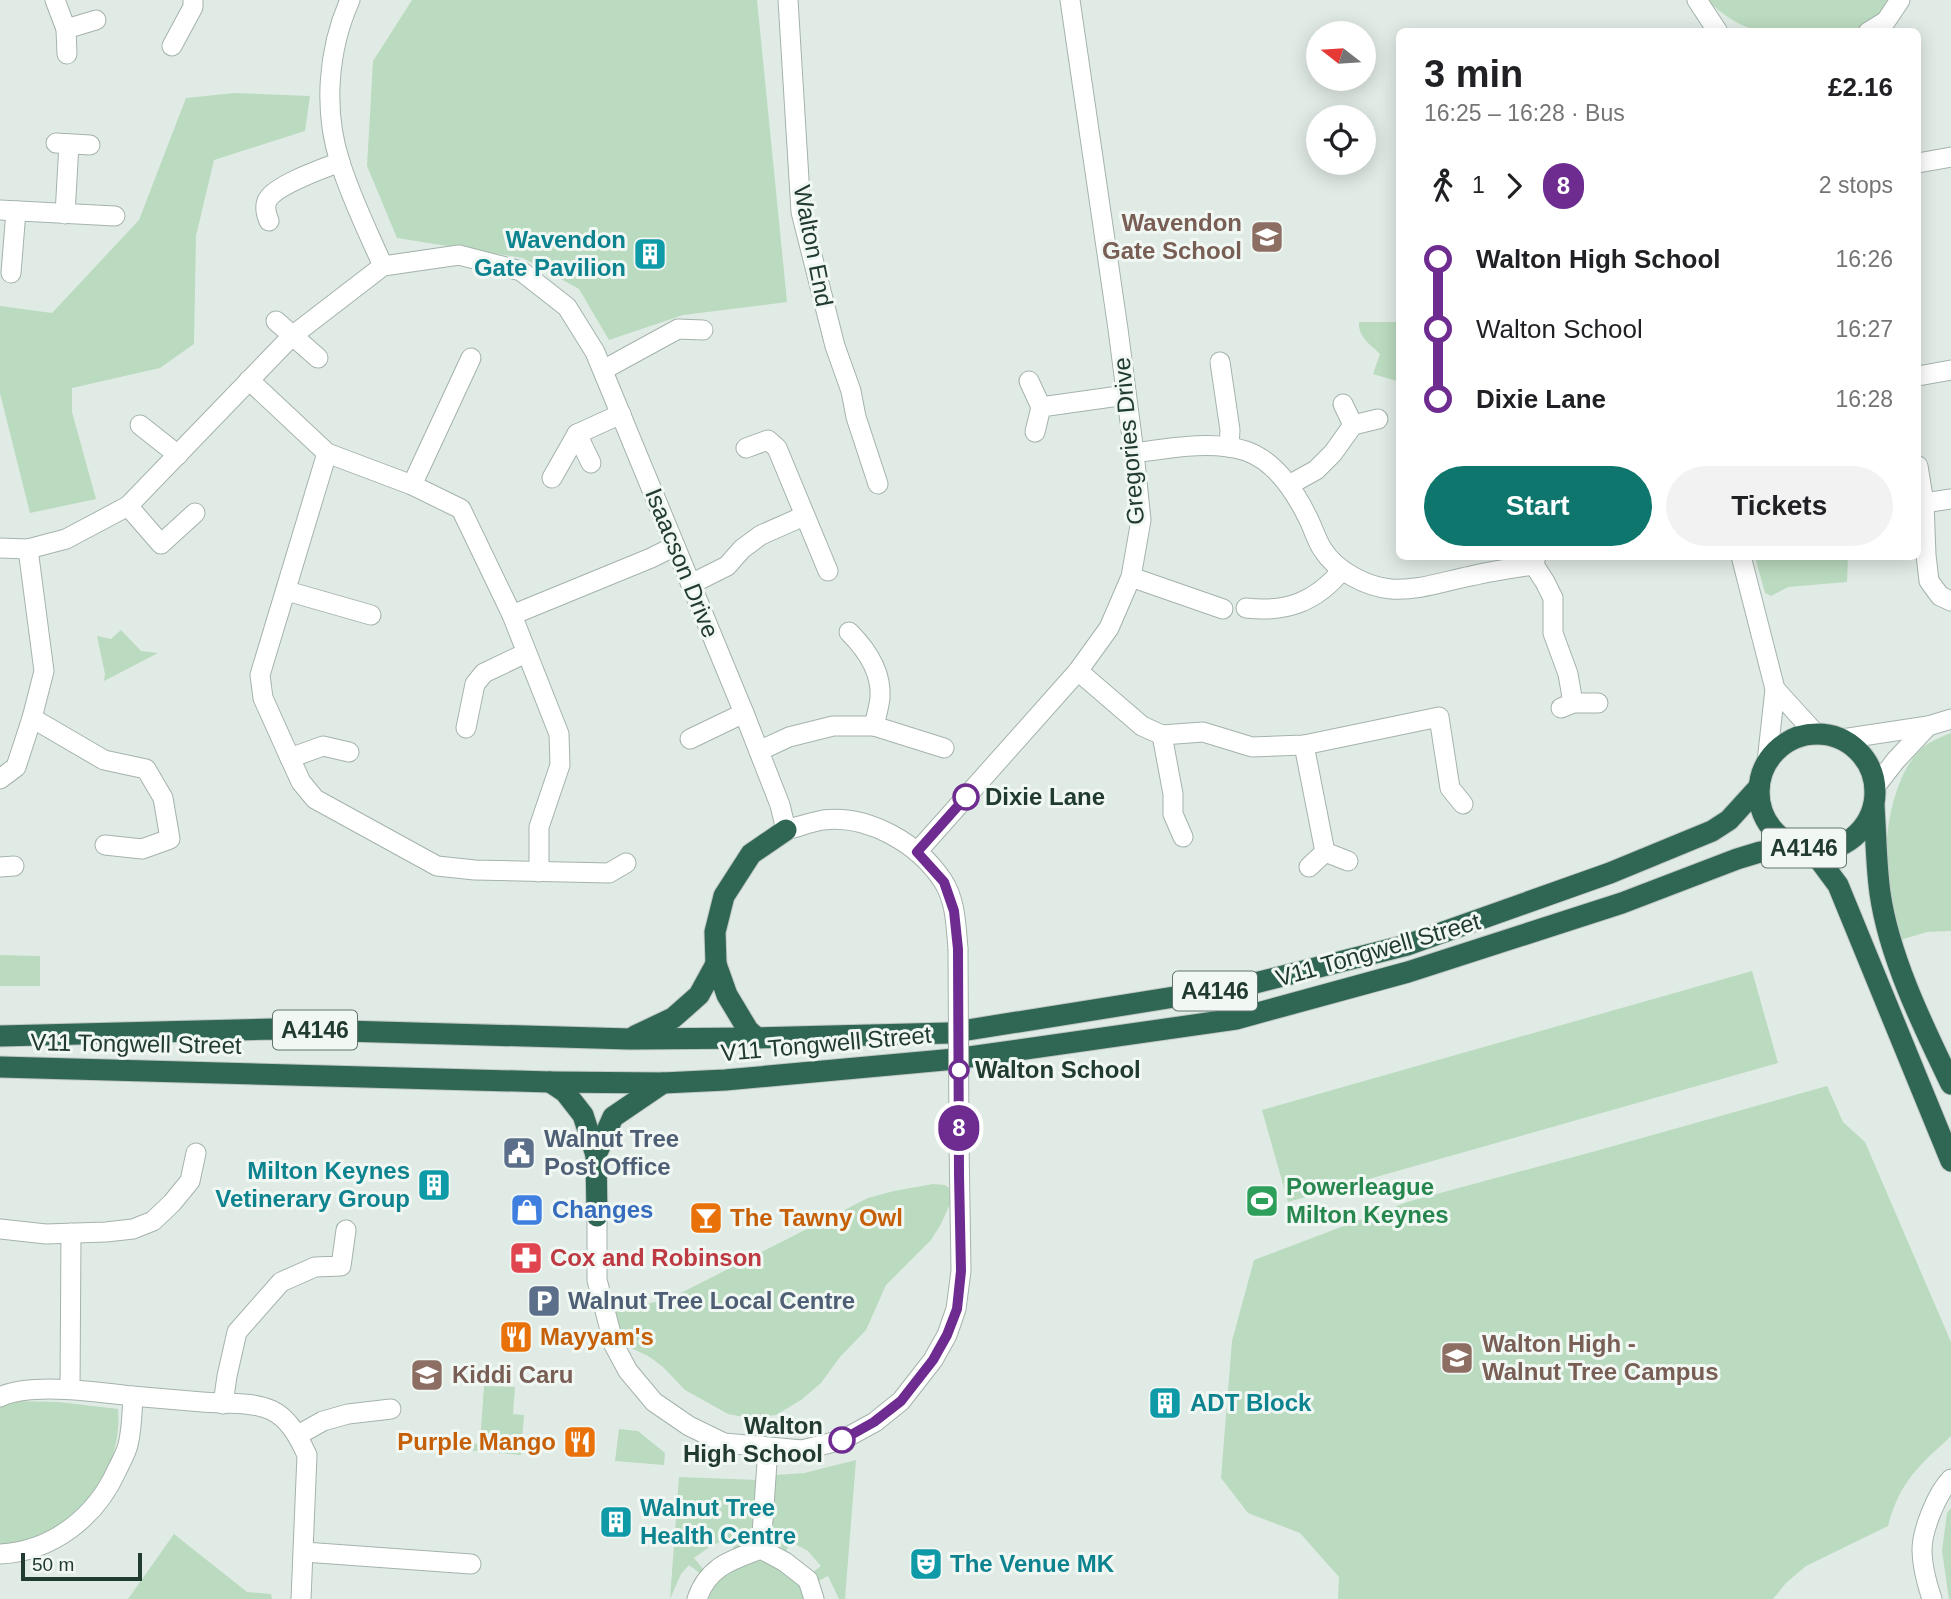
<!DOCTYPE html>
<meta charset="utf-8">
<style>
:root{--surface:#fff;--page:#f2f2f2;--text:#202124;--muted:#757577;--accent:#0f766e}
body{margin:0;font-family:Helvetica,sans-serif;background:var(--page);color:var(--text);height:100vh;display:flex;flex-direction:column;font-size:26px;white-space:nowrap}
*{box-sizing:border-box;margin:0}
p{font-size:23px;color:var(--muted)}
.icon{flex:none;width:38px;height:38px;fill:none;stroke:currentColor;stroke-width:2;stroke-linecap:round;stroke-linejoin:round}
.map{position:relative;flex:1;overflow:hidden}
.side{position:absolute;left:1396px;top:28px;width:525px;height:532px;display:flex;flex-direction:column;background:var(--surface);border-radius:10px;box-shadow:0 4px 18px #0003}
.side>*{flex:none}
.badge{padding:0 14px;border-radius:23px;font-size:24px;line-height:46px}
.needle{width:46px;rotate:287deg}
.buttons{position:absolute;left:1306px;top:21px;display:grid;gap:14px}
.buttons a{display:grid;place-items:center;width:70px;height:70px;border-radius:50%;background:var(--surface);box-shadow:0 4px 18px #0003;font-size:35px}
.scale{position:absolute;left:21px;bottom:18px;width:121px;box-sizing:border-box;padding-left:7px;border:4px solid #223b31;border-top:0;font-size:19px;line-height:24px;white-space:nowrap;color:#223b31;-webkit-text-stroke:5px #f1f8f4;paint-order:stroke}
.map>.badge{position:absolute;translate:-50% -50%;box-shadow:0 0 0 4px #fff}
.legs{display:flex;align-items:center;gap:10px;height:77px;padding:0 28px;font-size:23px}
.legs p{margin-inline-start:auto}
.head{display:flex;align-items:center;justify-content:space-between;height:119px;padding:0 28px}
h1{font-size:38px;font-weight:600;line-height:52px}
.action{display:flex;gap:14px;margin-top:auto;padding:14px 28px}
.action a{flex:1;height:80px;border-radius:42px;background:var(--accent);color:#fff;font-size:28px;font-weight:600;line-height:80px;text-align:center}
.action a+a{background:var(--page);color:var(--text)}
ul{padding:0 28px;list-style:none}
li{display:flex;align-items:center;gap:24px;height:70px;font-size:26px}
li i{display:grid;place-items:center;width:10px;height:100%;margin:0 9px;background:currentColor}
li i::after{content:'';width:18px;height:18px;margin:-9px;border:5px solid;border-radius:50%;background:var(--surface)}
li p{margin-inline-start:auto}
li:first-child i{background:linear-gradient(#0000 50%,currentColor 0)}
li:last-child i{background:linear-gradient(currentColor 50%,#0000 0)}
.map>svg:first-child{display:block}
.green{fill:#badbbf}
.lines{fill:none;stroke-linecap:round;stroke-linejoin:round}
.minor-casing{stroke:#a4b3ab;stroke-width:21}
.highway-casing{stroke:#c1c8c5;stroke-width:23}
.minor{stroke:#fff;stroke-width:19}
.highway{stroke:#2f6654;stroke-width:21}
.minor-bridge-casing{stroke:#a4b3ab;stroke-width:21;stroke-linecap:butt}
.minor-bridge{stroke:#fff;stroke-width:19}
.line-1-casing{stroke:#fff;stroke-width:16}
.line-1{stroke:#6e2c91;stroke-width:10}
.stop-1-dot{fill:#fff;stroke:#6e2c91;stroke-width:3.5}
.labels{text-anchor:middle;stroke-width:6;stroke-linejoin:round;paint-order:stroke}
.shield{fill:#f1f8f4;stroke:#60746c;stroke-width:2}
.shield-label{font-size:23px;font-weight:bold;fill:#223b31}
.education-label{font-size:24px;font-weight:bold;fill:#785e54;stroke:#f1f8f4;text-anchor:start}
.culture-label{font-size:24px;font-weight:bold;fill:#0d838f;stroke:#f1f8f4;text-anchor:start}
.street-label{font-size:24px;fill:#223b31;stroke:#f1f8f4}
.stop-label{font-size:24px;font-weight:bold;fill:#223b31;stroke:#f1f8f4;text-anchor:start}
.service-label{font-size:24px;font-weight:bold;fill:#4e5e75;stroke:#f1f8f4;text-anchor:start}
.leisure-label{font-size:24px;font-weight:bold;fill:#27864d;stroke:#f1f8f4;text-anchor:start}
.shop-label{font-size:24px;font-weight:bold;fill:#366cbe;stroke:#f1f8f4;text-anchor:start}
.food-label{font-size:24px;font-weight:bold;fill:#c56008;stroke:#f1f8f4;text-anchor:start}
.health-label{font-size:24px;font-weight:bold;fill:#be3a42;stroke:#f1f8f4;text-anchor:start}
</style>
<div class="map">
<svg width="1951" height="1599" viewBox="0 0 1951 1599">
<rect width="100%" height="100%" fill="#e1ebe5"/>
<g class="green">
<polygon points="412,0 757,0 787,302 683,315 609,340 579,289 523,258 397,238 367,166 373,61"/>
<path d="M 1707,0 L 1895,0 L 1887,12 L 1851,32 L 1762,32 C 1740,27 1723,15 1707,0 Z"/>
<polygon points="235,93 310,96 305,131 214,160 196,236 194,344 160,368 72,388 72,412 96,499 30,513 0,393 0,306 52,313 139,220 186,98"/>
<path d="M 1359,322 L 1400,322 L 1400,382 L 1373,374 L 1380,354 C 1370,344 1358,337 1359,322 Z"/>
<polygon points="1755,557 1848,557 1847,582 1788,587 1771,596 1765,593"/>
<polygon points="121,630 141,651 158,653 104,681 105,674 97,636 111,639"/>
<path d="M 1951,733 L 1951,931 L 1927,932 L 1897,941 C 1894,927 1890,912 1888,898 C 1881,855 1888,785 1918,752 C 1926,743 1940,737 1951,733 Z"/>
<polygon points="0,955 40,956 40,986 0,986"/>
<polygon points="1752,971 1778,1063 1288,1202 1262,1110"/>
<path d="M 1827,1086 L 1843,1122 L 1865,1142 L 1951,1342 L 1951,1436 C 1918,1467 1900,1481 1888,1526 L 1806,1566 L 1786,1583 L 1773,1599 L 1338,1599 L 1339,1577 L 1300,1533 L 1248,1513 L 1221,1478 L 1232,1341 L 1254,1260 L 1407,1202 L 1592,1152 Z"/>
<polygon points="933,1184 945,1185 949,1188 950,1204 941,1224 931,1240 886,1285 866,1330 840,1357 821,1383 801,1400 776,1415 748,1418 728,1414 685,1390 662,1366 648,1356 633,1349 621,1337 610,1312 669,1299 868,1198 894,1191"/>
<polygon points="484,1386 515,1387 513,1414 524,1415 521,1455 455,1449 462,1442 480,1444"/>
<path d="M 14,1401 L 59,1402 L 118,1409 C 122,1459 94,1514 48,1536 C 34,1543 15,1545 0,1549 L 0,1406 Z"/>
<polygon points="619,1429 638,1431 665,1453 664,1465 615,1461"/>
<polygon points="856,1460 845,1599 839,1599 828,1576 818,1581 813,1572 821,1566 808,1551 791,1542 786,1551 773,1541 772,1535 776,1475 804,1473"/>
<polygon points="679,1477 758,1480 756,1528 750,1539 735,1552 729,1538 711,1546 694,1558 704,1570 701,1574 689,1565 681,1574 670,1599"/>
<polygon points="1951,1508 1951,1599 1949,1599 1942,1551 1947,1513"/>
<polygon points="174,1534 247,1592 271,1594 272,1599 128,1599"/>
<path d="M 761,1561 C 789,1564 795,1578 808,1599 L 707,1599 C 716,1575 736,1563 761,1561 Z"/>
</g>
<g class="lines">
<defs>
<g id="minor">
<polyline points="55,0 66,29 67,54"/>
<path d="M 350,0 C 328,49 323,110 340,162 C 351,198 368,232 383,266"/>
<polyline points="788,0 801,212 835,346 851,391 856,417 878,484"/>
<polyline points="1697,0 1718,32"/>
<polyline points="66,29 96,20"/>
<polyline points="1868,32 1886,21 1900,0"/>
<polyline points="172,46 193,7 193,0"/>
<polyline points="56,143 90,145"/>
<polyline points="1918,163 1951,157"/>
<polyline points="0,210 115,216"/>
<polyline points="65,214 69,144"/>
<path d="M 269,221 C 266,214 264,206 268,199 C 278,184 322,169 340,162"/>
<polyline points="11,273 16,211"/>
<polyline points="276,321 318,358"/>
<polyline points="1220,362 1230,430 1229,447"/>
<polyline points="603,370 678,329 703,330"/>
<polyline points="1918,376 1951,370"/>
<polyline points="249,380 327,453 412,485 461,509 512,615 559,734 560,765 539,827 539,872"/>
<polyline points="1029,381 1041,407"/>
<polyline points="1343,404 1353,425"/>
<polyline points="140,425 178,455"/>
<polyline points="1035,432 1041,407 1126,395"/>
<polyline points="577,434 621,414"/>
<polyline points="577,434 591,463"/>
<polyline points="746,448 768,440 777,448 828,571"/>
<polyline points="327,453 260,675 263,698 290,758 301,782 315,799 437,866 475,870 609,873 626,863"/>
<path d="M 1134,453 C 1170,448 1212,440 1246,451 C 1275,461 1294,490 1307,516 C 1313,527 1316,540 1323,550 C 1336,571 1367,587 1391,589 C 1418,591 1445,581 1471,576 C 1492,571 1513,568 1534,565"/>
<polyline points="1918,466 1924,503 1926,555 1929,581 1940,596 1951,601"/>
<polyline points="552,478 577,434"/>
<polyline points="412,485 471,358"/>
<polyline points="1289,485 1316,470 1333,453 1353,425 1378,419"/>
<polyline points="1924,503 1951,499"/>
<polyline points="128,506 161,544 195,513"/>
<path d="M 0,548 L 28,549 L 66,539 L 128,506 L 292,336 L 383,266 L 459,255 L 521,271 L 567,307 L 595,352 L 744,713 L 780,805 L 786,830 C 798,827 811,822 823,820 C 868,814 919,844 943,881 C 956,901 956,927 958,949"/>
<polyline points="1536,556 1534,565 1545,582 1553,598 1553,633 1568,674 1573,703"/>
<polyline points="1741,556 1775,689 1767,762"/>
<polyline points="1131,577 1223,609"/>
<polyline points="691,584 727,566 742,549 761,535 804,516"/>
<polyline points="287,591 371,615"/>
<path d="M 1246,608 C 1287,613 1317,601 1342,570"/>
<polyline points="512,615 651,558 675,546"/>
<path d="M 849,632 C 866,649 882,672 880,698 C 879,707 876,717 874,726"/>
<polyline points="1078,671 1142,726 1162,735 1203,732 1252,747 1304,745 1439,717 1450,788 1463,804"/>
<polyline points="1775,689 1815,733"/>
<polyline points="1561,708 1573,703 1598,703"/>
<polyline points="32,718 104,760 146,769 163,798 170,839 142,849 105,845"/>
<polyline points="466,728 475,684 484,673 526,653"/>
<polyline points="1162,735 1173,794 1173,814 1183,837"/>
<polyline points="690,739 744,713"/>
<polyline points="1842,739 1928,726 1951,719"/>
<polyline points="1304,745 1325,852"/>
<polyline points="759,751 789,737 833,726 874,726 944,748"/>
<polyline points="290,758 323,746 349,752"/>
<polyline points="0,779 16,767 32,718 44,671 28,549"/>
<polyline points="1875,787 1896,760 1928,726"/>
<polyline points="917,852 1078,671 1109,628 1131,577 1141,520 1134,453 1118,329 1070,0"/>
<polyline points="1325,852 1348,861"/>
<polyline points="0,867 14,866"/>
<polyline points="1309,867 1325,852"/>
<polyline points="597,1216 597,1280 614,1345 628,1371 654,1402 689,1426 724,1443 802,1450 842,1440 875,1422 901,1401 933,1360 947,1335 956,1309 961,1271 959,1141"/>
<polyline points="0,1229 46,1234 106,1232 133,1229 153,1221 172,1203 190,1181 196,1153"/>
<polyline points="70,1389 71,1233"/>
<path d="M 0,1397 C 30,1382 98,1392 132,1396 C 155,1398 179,1400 202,1402 C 224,1404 250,1401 271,1410 C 289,1418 299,1438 307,1455 L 301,1599"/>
<polyline points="223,1404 227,1376 237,1332 281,1282 315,1267 341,1266 346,1230"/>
<polyline points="298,1435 323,1421 348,1414 391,1409"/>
<polyline points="761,1549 768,1448"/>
<polyline points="304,1552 471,1564"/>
<path d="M 0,1554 C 53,1551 96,1517 117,1470 C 121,1462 126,1453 128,1445 C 132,1429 132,1412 133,1396"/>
<path d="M 697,1599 C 708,1566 732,1560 761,1549 L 785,1562 L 808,1580 L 814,1599"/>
<path d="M 1932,1599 C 1927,1584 1922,1566 1922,1550 C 1922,1530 1937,1493 1951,1479"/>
</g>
<g id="highway">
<circle cx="1817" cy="792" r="58"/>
<path d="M 1874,806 C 1876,835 1876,864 1880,893 C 1889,957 1923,1026 1951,1084"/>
<polyline points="1812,850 1838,885 1951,1161"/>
<polyline points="0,1036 274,1029 630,1039 757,1038 949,1033 1243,986 1407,945 1610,873 1712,831 1729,820 1759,787"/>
<polyline points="635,1036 673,1018 699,995 716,964"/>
<polyline points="757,1038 748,1030 727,995 716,964 715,932 724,896 751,854 786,830"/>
<polyline points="0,1067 550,1082 663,1083 725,1080 955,1059 1236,1019 1408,972 1622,903 1737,859 1760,852 1795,846"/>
<polyline points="550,1082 565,1092 583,1115 596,1155 597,1216"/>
<polyline points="596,1155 613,1117 663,1083"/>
</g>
</defs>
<use href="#minor" class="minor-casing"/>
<use href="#highway" class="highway-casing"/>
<use href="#minor" class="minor"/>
<use href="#highway" class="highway"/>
<defs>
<polyline id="minor-bridge" points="958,949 959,1141"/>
</defs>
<use href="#minor-bridge" class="minor-bridge-casing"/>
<use href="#minor-bridge" class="minor-bridge"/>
</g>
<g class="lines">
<defs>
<polyline id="line-1" points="842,1440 874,1422 901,1401 933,1360 947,1335 957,1309 961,1271 959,1175 958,949 954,911 944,882 917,852 966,797"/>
</defs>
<use href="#line-1" class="line-1-casing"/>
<use href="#line-1" class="line-1"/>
</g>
<defs>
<symbol id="school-square" viewBox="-11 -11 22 22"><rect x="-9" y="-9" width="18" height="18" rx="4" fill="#8d6e63" stroke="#f1f8f4"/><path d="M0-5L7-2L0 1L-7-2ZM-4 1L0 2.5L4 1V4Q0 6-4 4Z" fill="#fff"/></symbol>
<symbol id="building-square" viewBox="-11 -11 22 22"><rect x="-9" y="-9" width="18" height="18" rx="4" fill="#0f9aa8" stroke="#f1f8f4"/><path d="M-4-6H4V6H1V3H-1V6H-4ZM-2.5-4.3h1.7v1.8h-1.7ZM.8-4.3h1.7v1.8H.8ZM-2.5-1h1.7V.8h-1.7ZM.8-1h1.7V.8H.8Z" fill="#fff"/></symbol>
<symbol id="civic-square" viewBox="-11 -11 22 22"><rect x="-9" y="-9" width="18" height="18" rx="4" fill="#5c6f8a" stroke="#f1f8f4"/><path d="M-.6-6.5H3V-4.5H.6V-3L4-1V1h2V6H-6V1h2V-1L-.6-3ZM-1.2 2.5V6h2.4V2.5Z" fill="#fff"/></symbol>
<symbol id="stadium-square" viewBox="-11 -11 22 22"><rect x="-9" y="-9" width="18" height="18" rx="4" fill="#2e9e5b" stroke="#f1f8f4"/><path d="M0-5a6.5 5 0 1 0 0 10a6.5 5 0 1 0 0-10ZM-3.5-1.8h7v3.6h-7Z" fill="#fff"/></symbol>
<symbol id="shop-square" viewBox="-11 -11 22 22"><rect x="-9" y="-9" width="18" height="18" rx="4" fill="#3f7fe0" stroke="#f1f8f4"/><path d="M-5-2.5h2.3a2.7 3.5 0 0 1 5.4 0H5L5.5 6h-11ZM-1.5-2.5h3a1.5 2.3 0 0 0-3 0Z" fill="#fff"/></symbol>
<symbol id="bar-square" viewBox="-11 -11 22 22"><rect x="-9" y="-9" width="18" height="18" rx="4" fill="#e8710a" stroke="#f1f8f4"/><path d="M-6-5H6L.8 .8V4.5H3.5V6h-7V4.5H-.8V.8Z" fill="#fff"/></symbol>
<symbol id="pharmacy-square" viewBox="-11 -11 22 22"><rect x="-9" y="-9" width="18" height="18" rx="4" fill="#e0444e" stroke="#f1f8f4"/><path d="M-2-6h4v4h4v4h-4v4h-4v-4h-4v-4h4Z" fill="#fff"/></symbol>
<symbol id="parking-square" viewBox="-11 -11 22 22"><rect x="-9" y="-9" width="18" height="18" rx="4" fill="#5c6f8a" stroke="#f1f8f4"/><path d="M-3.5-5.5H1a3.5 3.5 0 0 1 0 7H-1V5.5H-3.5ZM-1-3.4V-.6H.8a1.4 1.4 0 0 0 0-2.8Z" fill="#fff"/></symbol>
<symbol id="restaurant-square" viewBox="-11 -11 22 22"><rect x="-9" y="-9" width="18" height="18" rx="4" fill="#e8710a" stroke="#f1f8f4"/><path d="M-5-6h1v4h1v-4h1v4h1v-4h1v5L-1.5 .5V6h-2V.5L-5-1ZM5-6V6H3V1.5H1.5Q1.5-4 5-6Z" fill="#fff"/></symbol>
<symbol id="theatre-square" viewBox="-11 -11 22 22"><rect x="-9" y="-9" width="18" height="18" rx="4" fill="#0f9aa8" stroke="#f1f8f4"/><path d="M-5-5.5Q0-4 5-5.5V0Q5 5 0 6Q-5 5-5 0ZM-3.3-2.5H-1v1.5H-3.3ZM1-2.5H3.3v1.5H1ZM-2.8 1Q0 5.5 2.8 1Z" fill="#fff"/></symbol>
</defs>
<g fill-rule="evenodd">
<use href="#school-square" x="1248" y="218" width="38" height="38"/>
<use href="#building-square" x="631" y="235" width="38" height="38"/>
<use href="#civic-square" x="500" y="1134" width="38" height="38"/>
<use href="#building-square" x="415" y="1166" width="38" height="38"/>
<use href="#stadium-square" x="1243" y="1182" width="38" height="38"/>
<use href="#shop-square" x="508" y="1191" width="38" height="38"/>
<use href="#bar-square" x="687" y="1199" width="38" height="38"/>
<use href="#pharmacy-square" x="507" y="1239" width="38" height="38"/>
<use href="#parking-square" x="525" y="1282" width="38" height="38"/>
<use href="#restaurant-square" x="497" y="1318" width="38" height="38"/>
<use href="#school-square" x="1438" y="1339" width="38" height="38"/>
<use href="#school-square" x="408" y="1356" width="38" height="38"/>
<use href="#building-square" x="1146" y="1384" width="38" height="38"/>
<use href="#restaurant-square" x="561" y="1423" width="38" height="38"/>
<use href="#building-square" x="597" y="1503" width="38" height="38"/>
<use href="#theatre-square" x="907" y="1545" width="38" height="38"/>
</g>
<g class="stop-1-dot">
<circle cx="966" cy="797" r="12"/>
<circle cx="959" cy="1070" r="9"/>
<circle cx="842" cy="1440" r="12"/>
</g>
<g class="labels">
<g class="shield">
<rect x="1762" y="828.5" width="84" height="39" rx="5"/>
<rect x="1173" y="971.5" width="84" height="39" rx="5"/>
<rect x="273" y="1010.5" width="84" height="39" rx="5"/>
</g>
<g class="shield-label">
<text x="1804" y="856">A4146</text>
<text x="1215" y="999">A4146</text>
<text x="315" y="1038">A4146</text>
</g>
<g class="education-label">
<text x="1242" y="231" text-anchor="end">Wavendon<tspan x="1242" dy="28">Gate School</tspan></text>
<text x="1482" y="1352">Walton High -<tspan x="1482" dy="28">Walnut Tree Campus</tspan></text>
<text x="452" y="1383">Kiddi Caru</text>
</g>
<g class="culture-label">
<text x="626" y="248" text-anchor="end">Wavendon<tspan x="626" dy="28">Gate Pavilion</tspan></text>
<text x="410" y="1179" text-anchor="end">Milton Keynes<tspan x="410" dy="28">Vetinerary Group</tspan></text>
<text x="1190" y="1411">ADT Block</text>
<text x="640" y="1516">Walnut Tree<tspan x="640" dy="28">Health Centre</tspan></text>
<text x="950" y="1572">The Venue MK</text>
</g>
<g class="street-label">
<text transform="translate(813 246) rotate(79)" y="8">Walton End</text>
<text transform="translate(1129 441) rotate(-95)" y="8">Gregories Drive</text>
<text transform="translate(682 563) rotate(68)" y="8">Isaacson Drive</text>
<text transform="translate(1378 950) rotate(-16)" y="8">V11 Tongwell Street</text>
<text transform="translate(136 1044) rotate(1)" y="8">V11 Tongwell Street</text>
<text transform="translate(826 1044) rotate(-5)" y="8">V11 Tongwell Street</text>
</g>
<g class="stop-label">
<text x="985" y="805">Dixie Lane</text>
<text x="975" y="1078">Walton School</text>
<text x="823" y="1434" text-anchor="end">Walton<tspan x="823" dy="28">High School</tspan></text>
</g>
<g class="service-label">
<text x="544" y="1147">Walnut Tree<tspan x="544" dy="28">Post Office</tspan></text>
<text x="568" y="1309">Walnut Tree Local Centre</text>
</g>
<g class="leisure-label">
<text x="1286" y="1195">Powerleague<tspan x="1286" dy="28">Milton Keynes</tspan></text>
</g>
<g class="shop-label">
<text x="552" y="1218">Changes</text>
</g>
<g class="food-label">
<text x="730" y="1226">The Tawny Owl</text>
<text x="540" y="1345">Mayyam's</text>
<text x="556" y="1450" text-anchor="end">Purple Mango</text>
</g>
<g class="health-label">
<text x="550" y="1266">Cox and Robinson</text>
</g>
</g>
</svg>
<div class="buttons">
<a><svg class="needle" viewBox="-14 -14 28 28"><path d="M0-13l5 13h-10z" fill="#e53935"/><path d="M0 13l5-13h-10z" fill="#757577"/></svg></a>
<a><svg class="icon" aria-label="locate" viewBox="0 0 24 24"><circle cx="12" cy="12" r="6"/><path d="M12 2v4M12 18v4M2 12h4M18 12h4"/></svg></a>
</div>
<div class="scale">50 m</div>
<b class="badge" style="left:959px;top:1128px;background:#6e2c91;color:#fff">8</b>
<section class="side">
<div class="head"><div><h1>3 min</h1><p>16:25 – 16:28 · Bus</p></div><b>£2.16</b></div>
<div class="legs"><svg class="icon" aria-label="walk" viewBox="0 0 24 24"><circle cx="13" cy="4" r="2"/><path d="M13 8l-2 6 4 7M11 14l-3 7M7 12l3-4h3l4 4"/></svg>1<svg class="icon" aria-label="forward" viewBox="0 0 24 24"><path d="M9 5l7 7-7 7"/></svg><b class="badge" style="background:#6e2c91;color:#fff">8</b><p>2 stops</p></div>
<ul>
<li><i style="color:#6e2c91"></i><b>Walton High School</b><p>16:26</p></li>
<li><i style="color:#6e2c91"></i><span>Walton School</span><p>16:27</p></li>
<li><i style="color:#6e2c91"></i><b>Dixie Lane</b><p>16:28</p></li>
</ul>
<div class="action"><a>Start</a><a>Tickets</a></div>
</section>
</div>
